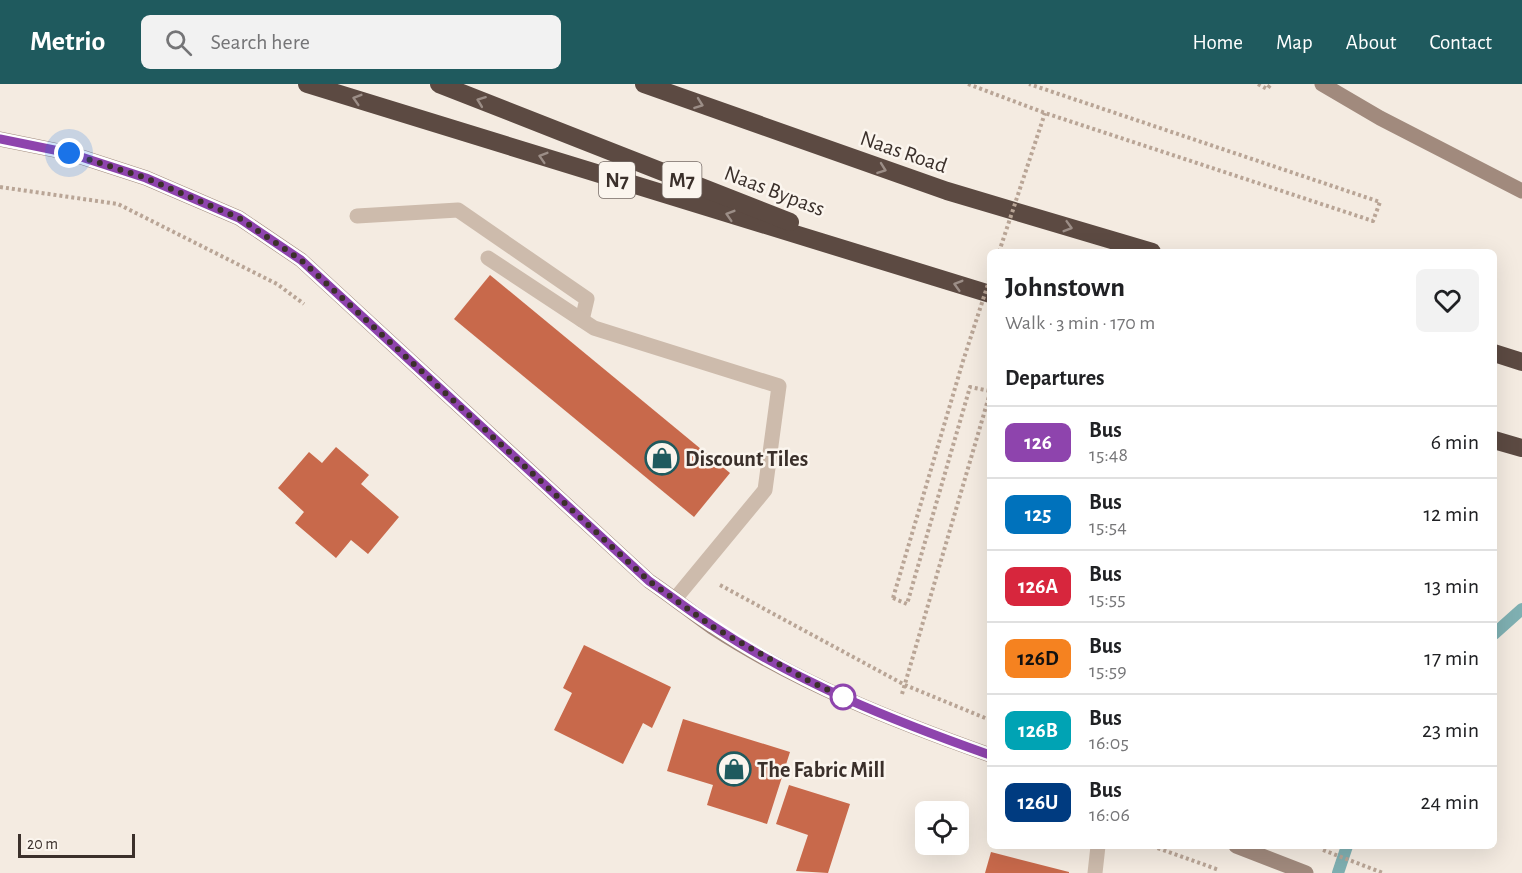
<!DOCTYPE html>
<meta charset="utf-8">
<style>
:root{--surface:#fff;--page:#f2f2f2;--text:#202124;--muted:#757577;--line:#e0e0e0;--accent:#1f5a5e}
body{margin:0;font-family:"Alegreya Sans",sans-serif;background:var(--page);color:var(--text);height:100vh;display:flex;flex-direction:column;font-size:22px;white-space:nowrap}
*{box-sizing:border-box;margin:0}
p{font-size:20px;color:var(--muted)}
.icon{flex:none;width:33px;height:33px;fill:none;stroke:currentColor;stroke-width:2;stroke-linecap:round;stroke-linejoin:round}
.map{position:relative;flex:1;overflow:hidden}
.panel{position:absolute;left:987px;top:165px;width:510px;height:600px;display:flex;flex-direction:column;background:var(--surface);border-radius:9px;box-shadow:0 6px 24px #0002}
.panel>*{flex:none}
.badge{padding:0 12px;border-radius:9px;font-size:21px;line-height:39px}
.fabs{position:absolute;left:915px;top:717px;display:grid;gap:12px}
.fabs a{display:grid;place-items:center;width:54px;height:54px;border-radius:9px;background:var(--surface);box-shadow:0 6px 24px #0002;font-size:30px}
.scale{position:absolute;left:18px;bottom:15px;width:117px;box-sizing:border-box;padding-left:6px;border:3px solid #3b302b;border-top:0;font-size:16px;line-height:21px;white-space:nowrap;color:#3b302b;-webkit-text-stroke:4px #fbf5ee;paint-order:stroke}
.you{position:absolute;width:30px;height:30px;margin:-15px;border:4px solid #fff;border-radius:50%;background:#1a73e8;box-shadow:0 0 0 9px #1a73e833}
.map>.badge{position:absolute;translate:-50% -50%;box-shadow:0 0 0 3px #fff}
h2{padding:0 18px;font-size:22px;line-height:54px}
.round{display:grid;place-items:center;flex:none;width:63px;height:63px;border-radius:9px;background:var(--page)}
.summary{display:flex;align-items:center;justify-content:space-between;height:102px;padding:0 18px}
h1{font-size:28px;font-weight:600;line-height:45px}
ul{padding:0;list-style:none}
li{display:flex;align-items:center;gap:18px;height:72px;padding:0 18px;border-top:2px solid var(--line)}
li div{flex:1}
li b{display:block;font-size:22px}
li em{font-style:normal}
li .badge{min-width:66px;font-weight:700;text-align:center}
header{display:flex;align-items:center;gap:36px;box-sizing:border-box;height:84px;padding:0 30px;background:var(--accent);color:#fff}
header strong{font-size:28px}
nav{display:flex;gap:33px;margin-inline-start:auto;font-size:21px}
.search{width:420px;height:54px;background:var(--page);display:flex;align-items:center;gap:15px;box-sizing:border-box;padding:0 21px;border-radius:9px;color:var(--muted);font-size:22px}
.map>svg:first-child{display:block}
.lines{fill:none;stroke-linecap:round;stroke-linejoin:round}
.stream{stroke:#7fb0b2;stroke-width:12}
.building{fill:#c8694b}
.path{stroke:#b9a596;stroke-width:4;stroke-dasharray:3 3;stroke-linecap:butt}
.lane{stroke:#cdbbac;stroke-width:15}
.street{stroke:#cdbbac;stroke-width:15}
.secondary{stroke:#a18a7d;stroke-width:15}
.highway{stroke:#5c4a42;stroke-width:18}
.path-bridge{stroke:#b9a596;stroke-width:4;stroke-dasharray:3 3;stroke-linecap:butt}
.oneway{stroke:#9c8e87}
.line-casing{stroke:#fff;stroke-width:14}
.line{stroke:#8e44ad;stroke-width:9}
.walk{stroke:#3b302b;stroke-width:6;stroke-dasharray:0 10.8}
.stop-dot{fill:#fff;stroke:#8e44ad;stroke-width:3}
.labels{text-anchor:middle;stroke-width:5;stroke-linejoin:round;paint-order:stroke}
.shield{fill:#fbf5ee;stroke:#756b66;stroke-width:1.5}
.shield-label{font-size:21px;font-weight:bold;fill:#3b302b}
.street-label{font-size:22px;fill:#3b302b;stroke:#fbf5ee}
.poi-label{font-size:22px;font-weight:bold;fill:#3b302b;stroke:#fbf5ee;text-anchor:start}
</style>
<header>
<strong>Metrio</strong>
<div class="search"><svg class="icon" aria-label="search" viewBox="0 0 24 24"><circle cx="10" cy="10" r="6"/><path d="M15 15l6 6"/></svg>Search here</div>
<nav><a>Home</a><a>Map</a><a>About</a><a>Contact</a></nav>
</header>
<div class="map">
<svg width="1522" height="789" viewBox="0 0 1522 789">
<rect width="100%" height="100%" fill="#f4ebe1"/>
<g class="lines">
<g class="stream">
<polyline points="1494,550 1522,525"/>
<polyline points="1338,789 1347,762"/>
</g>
</g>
<g class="building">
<polygon points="490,191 730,389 694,433 454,235"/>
<polygon points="336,363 369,391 361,400 399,433 368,470 351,456 336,474 295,439 304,428 278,404 309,368 322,379"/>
<polygon points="584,561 671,603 652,644 643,639 623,680 554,646 572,609 563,604"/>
<polygon points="683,635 790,668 767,740 707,721 713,701 667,687"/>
<polygon points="789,701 850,720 828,789 796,787 808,751 776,740"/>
<polygon points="991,768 1069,788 1069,789 985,789"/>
</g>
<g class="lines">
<g class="path">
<polyline points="968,0 1045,29 1373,137 1380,118 1029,0"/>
<polyline points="1258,0 1267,5 1271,0"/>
<polyline points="0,103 118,120 277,200 304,220"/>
<polyline points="720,501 905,601 990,636"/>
<polyline points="893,514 907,520 970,303 990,307"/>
<polyline points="902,610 990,309"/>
<polyline points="1152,762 1219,786"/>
<polyline points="1323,766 1383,789"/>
</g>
<g class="lane">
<polyline points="357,132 458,126 587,215 582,236"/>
<polyline points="488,174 594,244 779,302 765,406 675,515"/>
</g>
<polyline class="street" points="1095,789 1098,762"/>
<g class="secondary">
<polyline points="1322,0 1380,34 1522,107"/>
<path d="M 0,55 L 69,69 L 146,94 L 239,134 L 301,176 L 649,497 C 671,512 691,528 712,543 C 798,599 894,637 990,671"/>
<polyline points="1236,762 1306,789"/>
</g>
<g class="highway">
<polyline points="307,0 990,210"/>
<polyline points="439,0 790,138"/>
<polyline points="644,0 947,107 1152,168"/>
<polyline points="1494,269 1522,278"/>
<polyline points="1494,356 1522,364"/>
</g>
<g class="path-bridge">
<polyline points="999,168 1045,29"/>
<polyline points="893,514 963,277 990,194"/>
</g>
</g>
<defs><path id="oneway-chevron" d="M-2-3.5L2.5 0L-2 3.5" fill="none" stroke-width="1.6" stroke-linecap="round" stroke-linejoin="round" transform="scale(1.5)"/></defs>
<g class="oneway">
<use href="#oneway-chevron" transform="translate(357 15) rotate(-163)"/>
<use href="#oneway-chevron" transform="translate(481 17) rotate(-159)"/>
<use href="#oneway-chevron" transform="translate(699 20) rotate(20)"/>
<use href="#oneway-chevron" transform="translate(543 73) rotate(-163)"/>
<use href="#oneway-chevron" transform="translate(882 85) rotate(20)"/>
<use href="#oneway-chevron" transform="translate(730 131) rotate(-163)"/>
<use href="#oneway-chevron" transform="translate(1068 143) rotate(16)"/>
<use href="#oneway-chevron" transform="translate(958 201) rotate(-164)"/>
</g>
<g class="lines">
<defs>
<path id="line" d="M 0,55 L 69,69 L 146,94 L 239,134 L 301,176 L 649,497 C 671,512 691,528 713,542 C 798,599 894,637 990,671"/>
</defs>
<use href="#line" class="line-casing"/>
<use href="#line" class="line"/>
<polyline class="walk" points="69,69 146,94 239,134 301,176 649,497 713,543 809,597 852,617 843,613"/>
</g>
<defs>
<symbol id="shop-ring" viewBox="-11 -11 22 22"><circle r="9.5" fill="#fbf5ee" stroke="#1f5a5e" stroke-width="1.5"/><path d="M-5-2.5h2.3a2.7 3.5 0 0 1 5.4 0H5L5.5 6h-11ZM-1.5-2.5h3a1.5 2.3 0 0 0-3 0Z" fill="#1f5a5e"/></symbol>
</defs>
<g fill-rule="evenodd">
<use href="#shop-ring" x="643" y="355" width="38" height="38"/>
<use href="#shop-ring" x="715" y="666" width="38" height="38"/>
</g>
<circle class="stop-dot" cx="843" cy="613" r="12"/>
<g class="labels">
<g class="shield">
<rect x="599" y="78" width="36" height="36" rx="4.5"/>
<rect x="662.5" y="78" width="39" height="36" rx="4.5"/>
</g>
<g class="shield-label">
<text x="617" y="103">N7</text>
<text x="682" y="103">M7</text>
</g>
<g class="street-label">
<text transform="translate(904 67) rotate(19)" y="8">Naas Road</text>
<text transform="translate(775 106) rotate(21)" y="8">Naas Bypass</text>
</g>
<g class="poi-label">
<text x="685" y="382">Discount Tiles</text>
<text x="757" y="693">The Fabric Mill</text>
</g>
</g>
</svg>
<div class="fabs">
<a><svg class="icon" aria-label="locate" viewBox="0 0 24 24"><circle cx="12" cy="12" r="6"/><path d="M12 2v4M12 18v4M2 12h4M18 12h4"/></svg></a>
</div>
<div class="scale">20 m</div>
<div class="you" style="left:69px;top:69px"></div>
<section class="panel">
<div class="summary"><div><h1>Johnstown</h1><p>Walk · 3 min · 170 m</p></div><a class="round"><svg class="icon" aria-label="heart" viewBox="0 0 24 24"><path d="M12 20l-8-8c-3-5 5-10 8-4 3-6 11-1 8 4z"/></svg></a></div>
<h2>Departures</h2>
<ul>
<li><span class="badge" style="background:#8e44ad;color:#fff">126</span><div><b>Bus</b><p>15:48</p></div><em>6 min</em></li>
<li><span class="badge" style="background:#0072bc;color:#fff">125</span><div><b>Bus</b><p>15:54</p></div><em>12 min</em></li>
<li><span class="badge" style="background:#d7263d;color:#fff">126A</span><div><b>Bus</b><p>15:55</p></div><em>13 min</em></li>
<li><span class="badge" style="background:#f58220;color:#111">126D</span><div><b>Bus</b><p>15:59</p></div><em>17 min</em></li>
<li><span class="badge" style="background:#00a3b4;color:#fff">126B</span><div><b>Bus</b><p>16:05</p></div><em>23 min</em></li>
<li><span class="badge" style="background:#003b80;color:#fff">126U</span><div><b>Bus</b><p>16:06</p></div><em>24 min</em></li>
</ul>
</section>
</div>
